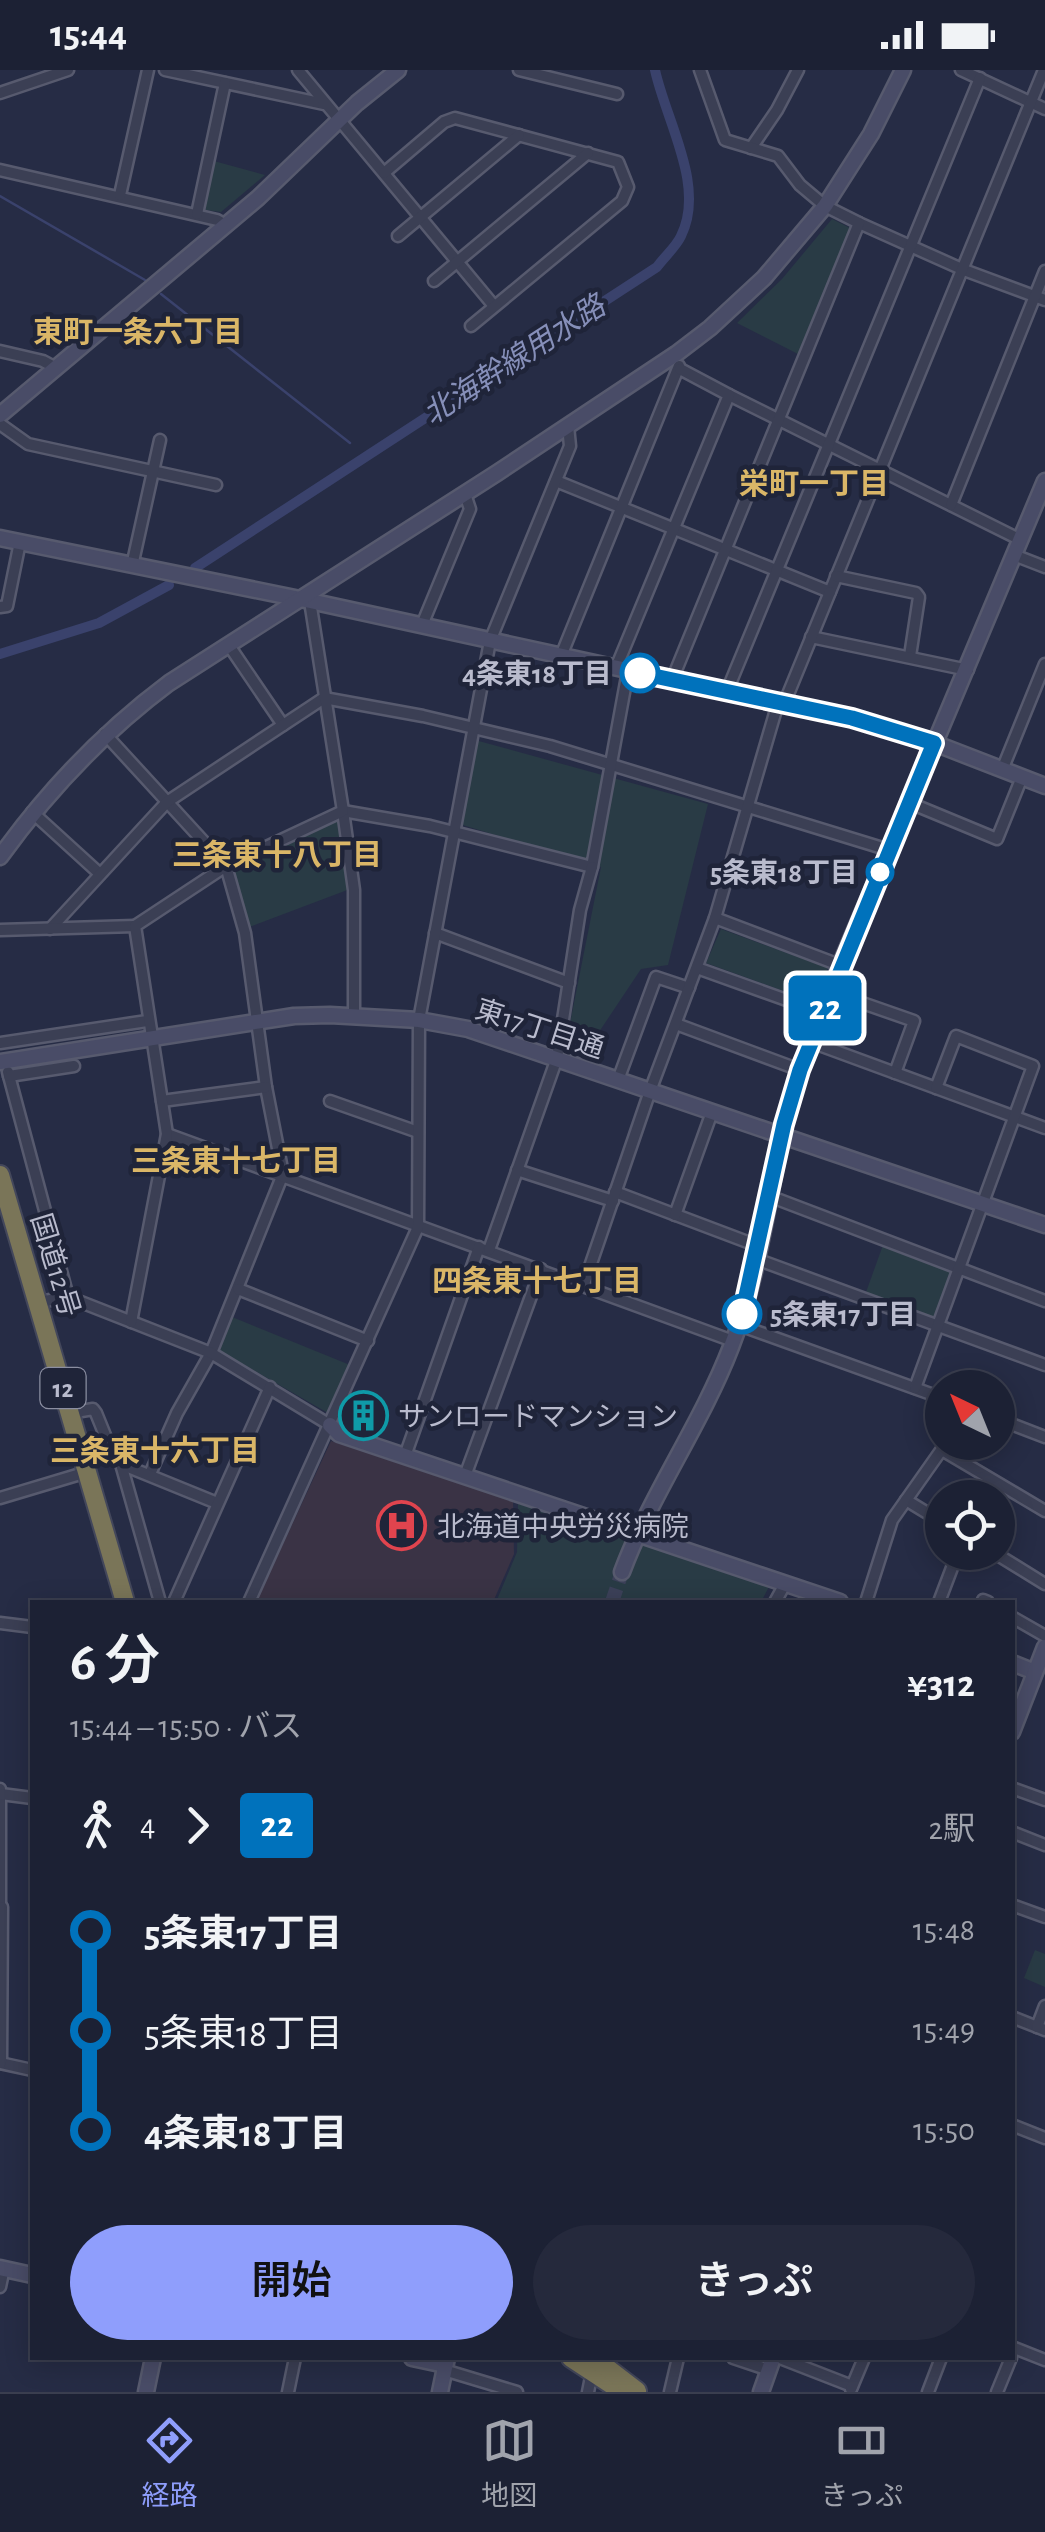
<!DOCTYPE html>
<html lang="ja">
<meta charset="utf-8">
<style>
:root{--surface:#1c2134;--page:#25293c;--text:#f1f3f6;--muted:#a0a3ac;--line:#3a3e4f;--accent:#8f9efc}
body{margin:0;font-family:"Alegreya Sans","Noto Sans JP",sans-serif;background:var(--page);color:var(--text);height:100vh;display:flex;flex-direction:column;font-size:38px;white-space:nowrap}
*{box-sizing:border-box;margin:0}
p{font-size:32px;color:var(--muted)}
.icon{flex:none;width:55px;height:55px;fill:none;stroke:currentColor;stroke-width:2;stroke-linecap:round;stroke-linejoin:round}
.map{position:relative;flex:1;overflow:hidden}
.sheet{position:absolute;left:30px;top:1530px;width:985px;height:760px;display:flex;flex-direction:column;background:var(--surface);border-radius:0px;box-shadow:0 5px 25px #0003,0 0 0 2px var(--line)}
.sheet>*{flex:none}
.badge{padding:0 20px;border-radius:8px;font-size:35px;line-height:65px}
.needle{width:65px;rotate:317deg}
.fabs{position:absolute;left:925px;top:1300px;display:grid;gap:20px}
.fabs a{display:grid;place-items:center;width:90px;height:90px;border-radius:50%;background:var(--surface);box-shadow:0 5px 25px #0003,0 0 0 2px var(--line);font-size:50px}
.map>.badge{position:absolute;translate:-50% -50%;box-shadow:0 0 0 5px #fff}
.legs{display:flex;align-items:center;gap:15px;height:110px;padding:0 40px;font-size:32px}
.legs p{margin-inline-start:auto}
.headline{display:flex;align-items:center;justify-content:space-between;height:170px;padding:0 40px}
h1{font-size:55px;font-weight:600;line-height:75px}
.action{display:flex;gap:20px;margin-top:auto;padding:20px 40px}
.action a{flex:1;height:115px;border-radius:60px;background:var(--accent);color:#111;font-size:40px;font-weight:600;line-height:115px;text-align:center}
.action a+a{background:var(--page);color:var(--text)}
ul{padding:0 40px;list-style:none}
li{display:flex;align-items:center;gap:35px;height:100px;font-size:38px}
li i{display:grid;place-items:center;width:15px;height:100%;margin:0 12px;background:currentColor}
li i::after{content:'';width:25px;height:25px;margin:-12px;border:8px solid;border-radius:50%;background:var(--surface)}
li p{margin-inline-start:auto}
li:first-child i{background:linear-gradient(#0000 50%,currentColor 0)}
li:last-child i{background:linear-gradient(currentColor 50%,#0000 0)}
.status{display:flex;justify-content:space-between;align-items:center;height:70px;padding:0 50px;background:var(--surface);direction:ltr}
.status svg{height:28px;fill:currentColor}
.menu{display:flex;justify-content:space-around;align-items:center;height:140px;border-top:2px solid var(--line);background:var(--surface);font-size:28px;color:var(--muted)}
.menu a{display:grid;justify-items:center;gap:5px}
.menu .current{color:var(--accent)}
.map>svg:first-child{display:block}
.medical{fill:#3a3345}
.green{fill:#293b45}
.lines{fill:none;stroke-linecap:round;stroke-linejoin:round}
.stream{stroke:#3a426c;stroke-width:2.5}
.canal{stroke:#3a426c;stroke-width:10}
.secondary-tunnel{stroke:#3c4159;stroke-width:14;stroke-dasharray:14 7;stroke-linecap:butt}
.street-casing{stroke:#575a6e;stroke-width:15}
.secondary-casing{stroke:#575a6e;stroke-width:19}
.highway-casing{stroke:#43475b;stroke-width:22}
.street{stroke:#3b3f54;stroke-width:10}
.secondary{stroke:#494c67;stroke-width:14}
.highway{stroke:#7a7558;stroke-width:18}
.line-1-casing{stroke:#fff;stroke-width:22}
.line-1{stroke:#0072bc;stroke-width:15}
.stop-1-dot{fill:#fff;stroke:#0072bc;stroke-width:5}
.labels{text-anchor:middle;stroke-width:9;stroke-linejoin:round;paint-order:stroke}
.shield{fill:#1f2439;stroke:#8b8ea1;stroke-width:2.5}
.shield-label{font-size:25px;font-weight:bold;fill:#b9bbcd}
.stop-label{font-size:28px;font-weight:bold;fill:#b9bbcd;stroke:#1f2439;text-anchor:end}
.street-label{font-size:28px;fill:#b9bbcd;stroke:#1f2439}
.poi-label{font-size:28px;fill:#b9bbcd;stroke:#1f2439;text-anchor:start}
.neighbourhood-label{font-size:30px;font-weight:bold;fill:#dab667;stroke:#1f2439}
.water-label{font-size:30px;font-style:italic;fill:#868fb9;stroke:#1f2439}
</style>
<div class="status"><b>15:44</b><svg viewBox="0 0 49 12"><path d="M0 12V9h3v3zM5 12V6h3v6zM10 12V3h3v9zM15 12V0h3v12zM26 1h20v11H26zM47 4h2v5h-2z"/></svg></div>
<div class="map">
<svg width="1045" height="2322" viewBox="0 0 1045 2322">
<rect width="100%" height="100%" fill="#262c45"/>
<polygon class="medical" points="331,1371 513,1428 514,1484 493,1532 256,1532"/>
<g class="green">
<polygon points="214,91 265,105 221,142 206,140 204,135"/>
<polygon points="832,149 850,158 798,284 737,253 782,209"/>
<polygon points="475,670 708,734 668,895 641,899 599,962 570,953 601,797 456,753"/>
<polygon points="340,747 350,819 247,858 230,798"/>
<polygon points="721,859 828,898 814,932 706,893"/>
<polygon points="883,1175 953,1200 934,1250 865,1225"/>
<polygon points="232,1247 350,1295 328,1343 218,1280"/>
<polygon points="518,1431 770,1515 761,1532 496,1532 517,1482"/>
<polygon points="1035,1880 1045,1884 1045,1917 1024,1908"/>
</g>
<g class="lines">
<g class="stream">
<polyline points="0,126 145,210"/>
<polyline points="161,224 350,373"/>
</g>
<g class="canal">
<path d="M 195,498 L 657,197 C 664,187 676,177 681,166 C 706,116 666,51 655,0"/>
<polyline points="0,584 99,553 169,515"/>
</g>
<polyline class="secondary-tunnel" points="612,1532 622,1502"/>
<defs>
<g id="street">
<polyline points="165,0 324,34"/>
<polyline points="298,0 494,236"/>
<polyline points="519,0 617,24"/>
<polyline points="961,0 1045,39"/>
<polyline points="0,23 68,0"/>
<polyline points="751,78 777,40 798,0"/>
<polyline points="0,100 217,150 226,155"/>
<polyline points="384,103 444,52 455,48 618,92 628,117 622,131 471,256"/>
<polyline points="120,125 148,0"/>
<polyline points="197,144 225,13"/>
<polyline points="859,153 964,200 1045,230"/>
<polyline points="398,166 519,65"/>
<polyline points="434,211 588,83"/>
<polyline points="0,281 43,291 56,298"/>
<polyline points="729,325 1021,470"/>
<polyline points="0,354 28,374 216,415"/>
<polyline points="556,411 830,522 1044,0"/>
<polyline points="951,435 1045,201"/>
<polyline points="1014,485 1045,497"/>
<polyline points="132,496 160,370"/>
<polyline points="836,506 916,523 919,527 910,586"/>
<polyline points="0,537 7,536 20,472"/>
<polyline points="422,555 470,439 465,424"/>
<polyline points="811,567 968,600"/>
<polyline points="228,574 283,655"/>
<polyline points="561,586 679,296"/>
<polyline points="616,598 729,325 680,299"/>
<polyline points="672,610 859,153 825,136 800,115 778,86 725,70 700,0"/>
<polyline points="727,621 980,8"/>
<polyline points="784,634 830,522"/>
<polyline points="105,664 226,796 245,863 266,1017 283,1104 211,1283 177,1343 150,1404"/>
<polyline points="1002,700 1045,594"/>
<polyline points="910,733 997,769 1022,707"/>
<polyline points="32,742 100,804"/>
<polyline points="715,848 842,896"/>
<polyline points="50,859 167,732 324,628 423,646 550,676 889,780"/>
<polyline points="0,860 135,856"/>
<polyline points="435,863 569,913"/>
<polyline points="697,898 823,943"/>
<polyline points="831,922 914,951 895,1003"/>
<polyline points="354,946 354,820 343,741 430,756 592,797 628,601"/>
<polyline points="676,954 800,1000"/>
<polyline points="811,972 1045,1058"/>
<polyline points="0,973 147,951"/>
<polyline points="8,1002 68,1227"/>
<polyline points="9,1006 74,996"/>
<polyline points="618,1010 656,907 689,918"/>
<polyline points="162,1031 266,1017"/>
<polyline points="330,1031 418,1062"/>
<polyline points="167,1064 733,1271"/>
<polyline points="517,1100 613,1131"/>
<polyline points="615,1122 758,1176"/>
<polyline points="769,1126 1045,1231"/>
<polyline points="675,1145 712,1042"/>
<polyline points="489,1180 557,988 580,840 592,797"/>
<polyline points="756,1189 1045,1295"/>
<polyline points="584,1214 650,1021 715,848 778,633"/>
<polyline points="238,1219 368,1271"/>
<polyline points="39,1232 68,1227 211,1283 330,1355"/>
<polyline points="131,1252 167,1064 135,856 226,796 343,741 310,531"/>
<polyline points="739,1255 942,1328"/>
<polyline points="915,1318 1033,996 956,966 936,1018"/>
<polyline points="70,1343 93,1339 96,1343 111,1380 121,1394 217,1433"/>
<polyline points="998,1349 1045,1367"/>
<polyline points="942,1380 1045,1441"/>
<polyline points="405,1386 479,1177"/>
<polyline points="121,1394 160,1532"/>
<polyline points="465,1406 541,1199"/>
<polyline points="0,1428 87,1402"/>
<polyline points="906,1430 942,1452"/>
<polyline points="993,1482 1045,1514"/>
<polyline points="983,1530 988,1532"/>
<polyline points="174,1532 270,1317"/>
<polyline points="249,1532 418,1157 419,950 490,571 570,376 568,356"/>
<polyline points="775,1532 785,1514"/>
<polyline points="866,1532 892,1450 947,1372"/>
<polyline points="939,1532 958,1482"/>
<polyline points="1012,1547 1045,1566"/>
<polyline points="0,1553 32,1557"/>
<polyline points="1012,1718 1045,1730"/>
<polyline points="0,1719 0,1837"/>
<polyline points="1,1724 32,1728"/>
<polyline points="1012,1762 1045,1775"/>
<polyline points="1012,1835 1045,1847"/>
<polyline points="1012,1947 1045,1960"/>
<polyline points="1037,1957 1045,1936"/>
<polyline points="0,1993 32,2000"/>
<polyline points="1,1993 2,1837"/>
<polyline points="1012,2055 1045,2068"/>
<polyline points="0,2217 4,2198"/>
<polyline points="1012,2277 1045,2290"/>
<polyline points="733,2288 769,2300"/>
<polyline points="780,2288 852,2316"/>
<polyline points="444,2300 517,2322"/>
<polyline points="851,2319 864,2288"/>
<polyline points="288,2322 295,2288"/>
<polyline points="588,2322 592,2302"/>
<polyline points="670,2322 678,2288"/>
<polyline points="928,2322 941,2288"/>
<polyline points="997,2322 1011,2288"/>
</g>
<g id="secondary">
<polyline points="0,345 258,128 357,33 398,0"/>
<polyline points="0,468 310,531 852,649 934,673 1045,716"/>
<path d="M 0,787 C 49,719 102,663 169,613 L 497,403 L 676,284 L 710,258 L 764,208 L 825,136 L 871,64 L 903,0"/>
<polyline points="0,992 294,946 330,945 419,950 468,959 1045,1155"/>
<polyline points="330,1355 339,1364 840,1532"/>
<path d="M 622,1502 C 651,1424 701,1355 731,1277 C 766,1188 770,1089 801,998 C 832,908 873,820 910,732 C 956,625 1001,518 1045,411"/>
<polyline points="1012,1593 1035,1602"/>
<polyline points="1012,1662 1045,1577"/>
<polyline points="0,2198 32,2205"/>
<polyline points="412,2288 445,2295"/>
<polyline points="146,2322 153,2288"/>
<polyline points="440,2322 447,2288"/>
<polyline points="761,2322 773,2288"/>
</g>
<g id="highway">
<polyline points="0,1105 125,1532"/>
<polyline points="571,2288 615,2317 628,2322"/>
<polyline points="594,2288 637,2321"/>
</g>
</defs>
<use href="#street" class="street-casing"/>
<use href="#secondary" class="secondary-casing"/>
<use href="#highway" class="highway-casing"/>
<use href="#street" class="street"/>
<use href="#secondary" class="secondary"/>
<use href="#highway" class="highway"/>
</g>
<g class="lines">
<defs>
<polyline id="line-1" points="640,603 852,648 934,673 800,1000 784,1054 742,1244"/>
</defs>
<use href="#line-1" class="line-1-casing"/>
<use href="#line-1" class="line-1"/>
</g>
<defs>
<symbol id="building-ring" viewBox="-11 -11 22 22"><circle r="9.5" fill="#1f2439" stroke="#0f9aa8" stroke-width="1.5"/><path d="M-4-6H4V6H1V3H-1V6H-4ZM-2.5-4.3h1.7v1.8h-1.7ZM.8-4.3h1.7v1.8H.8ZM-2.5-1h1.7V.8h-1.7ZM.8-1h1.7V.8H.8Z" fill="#0f9aa8"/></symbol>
<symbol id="hospital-ring" viewBox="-11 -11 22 22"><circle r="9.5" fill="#1f2439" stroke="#e0444e" stroke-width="1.5"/><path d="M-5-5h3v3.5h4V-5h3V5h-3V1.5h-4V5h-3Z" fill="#e0444e"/></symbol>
</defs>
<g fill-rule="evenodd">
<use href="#building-ring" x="336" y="1318" width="55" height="55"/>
<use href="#hospital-ring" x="374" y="1428" width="55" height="55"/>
</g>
<g class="stop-1-dot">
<circle cx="640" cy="603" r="18"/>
<circle cx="880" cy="802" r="12"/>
<circle cx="742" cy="1244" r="18"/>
</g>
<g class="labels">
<rect class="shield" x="40.5" y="1298" width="45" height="40" rx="8"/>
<g class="shield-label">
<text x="63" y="1327">12</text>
</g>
<g class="stop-label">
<text x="612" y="613">4条東18丁目</text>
<text x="858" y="812">5条東18丁目</text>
<text x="770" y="1254" text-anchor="start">5条東17丁目</text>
</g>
<g class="street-label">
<text transform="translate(540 958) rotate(18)" y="10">東17丁目通</text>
<text transform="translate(56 1195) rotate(73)" y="10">国道12号</text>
</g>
<g class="poi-label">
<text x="398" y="1356">サンロードマンション</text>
<text x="437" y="1466">北海道中央労災病院</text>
</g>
<g class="neighbourhood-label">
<text x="138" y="272">東町一条六丁目</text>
<text x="814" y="424">栄町一丁目</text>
<text x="277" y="795">三条東十八丁目</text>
<text x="236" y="1101">三条東十七丁目</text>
<text x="537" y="1221">四条東十七丁目</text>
<text x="155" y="1391">三条東十六丁目</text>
</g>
<g class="water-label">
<text transform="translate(514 290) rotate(-33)" y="10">北海幹線用水路</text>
</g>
</g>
</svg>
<div class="fabs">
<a><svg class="needle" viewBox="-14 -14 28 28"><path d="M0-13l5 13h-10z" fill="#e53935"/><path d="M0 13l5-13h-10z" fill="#a0a3ac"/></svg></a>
<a><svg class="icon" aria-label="locate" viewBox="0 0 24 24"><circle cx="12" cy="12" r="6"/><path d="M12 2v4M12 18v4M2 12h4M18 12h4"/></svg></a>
</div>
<b class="badge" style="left:825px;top:938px;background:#0072bc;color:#fff">22</b>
<section class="sheet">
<div class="headline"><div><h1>6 分</h1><p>15:44 – 15:50 · バス</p></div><b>¥312</b></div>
<div class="legs"><svg class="icon" aria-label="walk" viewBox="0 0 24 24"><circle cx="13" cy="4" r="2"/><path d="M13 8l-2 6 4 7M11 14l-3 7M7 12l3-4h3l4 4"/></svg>4<svg class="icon" aria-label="forward" viewBox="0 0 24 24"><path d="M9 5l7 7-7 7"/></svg><b class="badge" style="background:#0072bc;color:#fff">22</b><p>2駅</p></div>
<ul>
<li><i style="color:#0072bc"></i><b>5条東17丁目</b><p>15:48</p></li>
<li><i style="color:#0072bc"></i><span>5条東18丁目</span><p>15:49</p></li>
<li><i style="color:#0072bc"></i><b>4条東18丁目</b><p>15:50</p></li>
</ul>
<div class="action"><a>開始</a><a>きっぷ</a></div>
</section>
</div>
<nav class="menu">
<a class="current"><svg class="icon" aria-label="directions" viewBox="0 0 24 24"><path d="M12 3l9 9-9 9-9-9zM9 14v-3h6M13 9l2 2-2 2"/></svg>経路</a>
<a><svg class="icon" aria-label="map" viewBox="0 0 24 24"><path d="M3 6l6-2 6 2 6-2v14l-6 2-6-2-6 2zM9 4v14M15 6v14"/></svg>地図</a>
<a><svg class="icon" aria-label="tickets" viewBox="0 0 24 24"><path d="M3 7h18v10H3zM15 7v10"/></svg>きっぷ</a>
</nav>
